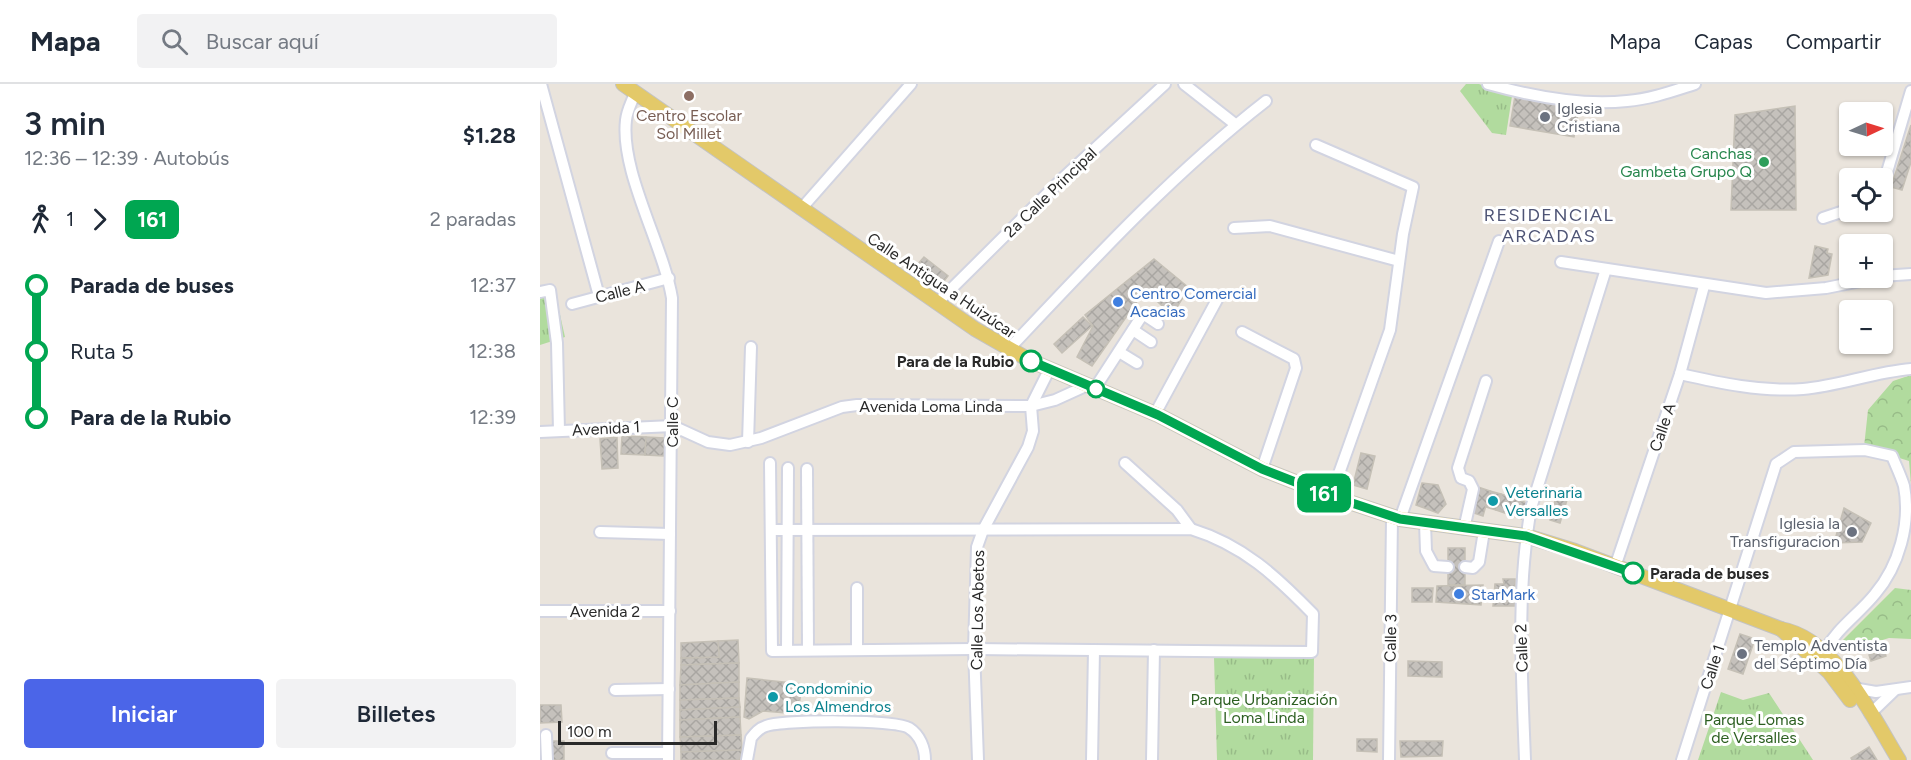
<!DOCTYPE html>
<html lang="es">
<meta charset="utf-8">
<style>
:root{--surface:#fff;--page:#f2f2f3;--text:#1f2937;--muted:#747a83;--line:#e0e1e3;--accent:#4b65e8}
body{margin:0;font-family:Figtree,sans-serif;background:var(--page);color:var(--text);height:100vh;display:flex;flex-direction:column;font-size:22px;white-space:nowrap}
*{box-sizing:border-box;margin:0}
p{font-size:20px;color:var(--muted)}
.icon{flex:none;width:33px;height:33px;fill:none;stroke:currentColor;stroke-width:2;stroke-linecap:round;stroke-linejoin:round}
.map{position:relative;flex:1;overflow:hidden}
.sheet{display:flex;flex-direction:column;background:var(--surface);width:540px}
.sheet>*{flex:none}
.badge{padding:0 12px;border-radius:9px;font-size:21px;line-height:39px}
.needle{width:39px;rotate:86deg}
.buttons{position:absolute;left:1299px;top:18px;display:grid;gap:12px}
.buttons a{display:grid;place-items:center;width:54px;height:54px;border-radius:6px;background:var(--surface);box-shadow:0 2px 4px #0004;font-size:30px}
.scale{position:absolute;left:18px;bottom:15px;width:159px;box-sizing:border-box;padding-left:6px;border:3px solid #292929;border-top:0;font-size:16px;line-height:21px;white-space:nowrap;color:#292929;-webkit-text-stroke:4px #fff;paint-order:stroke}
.map>.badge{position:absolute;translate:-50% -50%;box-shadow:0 0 0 3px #fff}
.legs{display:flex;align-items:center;gap:9px;height:66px;padding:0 24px;font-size:20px}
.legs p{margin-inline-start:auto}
.head{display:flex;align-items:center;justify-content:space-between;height:102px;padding:0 24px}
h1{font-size:33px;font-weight:600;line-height:45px}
.action{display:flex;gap:12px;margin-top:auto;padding:12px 24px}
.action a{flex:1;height:69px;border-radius:6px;background:var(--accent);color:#fff;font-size:24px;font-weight:600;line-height:69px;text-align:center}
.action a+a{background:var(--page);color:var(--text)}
ul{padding:0 24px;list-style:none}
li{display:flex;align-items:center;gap:21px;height:66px;font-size:22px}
li i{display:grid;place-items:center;width:9px;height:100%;margin:0 8px;background:currentColor}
li i::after{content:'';width:15px;height:15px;margin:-8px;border:4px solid;border-radius:50%;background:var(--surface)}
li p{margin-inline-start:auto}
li:first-child i{background:linear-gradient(#0000 50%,currentColor 0)}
li:last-child i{background:linear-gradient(currentColor 50%,#0000 0)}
header{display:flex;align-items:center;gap:36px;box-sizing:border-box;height:84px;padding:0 30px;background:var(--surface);border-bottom:2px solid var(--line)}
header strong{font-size:28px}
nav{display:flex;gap:33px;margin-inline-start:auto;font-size:21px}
.search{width:420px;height:54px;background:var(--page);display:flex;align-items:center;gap:15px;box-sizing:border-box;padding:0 21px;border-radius:6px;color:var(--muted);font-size:22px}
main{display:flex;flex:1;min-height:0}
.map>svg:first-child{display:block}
.forest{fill:url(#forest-crowns)}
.park{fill:url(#park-tufts)}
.building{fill:url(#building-cross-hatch);stroke:#c5c0b6;stroke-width:1.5}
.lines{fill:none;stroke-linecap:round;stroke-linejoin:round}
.minor-casing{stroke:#d2d4e1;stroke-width:14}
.major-casing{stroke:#c3c3c3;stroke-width:16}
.minor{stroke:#fff;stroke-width:10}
.major{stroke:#e3c969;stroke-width:14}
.line-1-casing{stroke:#fff;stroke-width:14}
.line-1{stroke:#00a651;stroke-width:9}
.education-dot{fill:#8d6e63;stroke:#fff;stroke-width:2}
.worship-dot{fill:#6b7280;stroke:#fff;stroke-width:2}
.leisure-dot{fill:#2e9e5b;stroke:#fff;stroke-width:2}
.shop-dot{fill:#3f7fe0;stroke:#fff;stroke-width:2}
.stop-1-dot{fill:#fff;stroke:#00a651;stroke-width:3}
.culture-dot{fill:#0f9aa8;stroke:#fff;stroke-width:2}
.labels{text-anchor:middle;stroke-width:6;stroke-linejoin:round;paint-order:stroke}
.worship-label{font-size:16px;fill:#5b616d;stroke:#fff;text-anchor:start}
.education-label{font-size:16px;fill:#785e54;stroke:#fff}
.leisure-label{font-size:16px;fill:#27864d;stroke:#fff;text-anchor:end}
.street-label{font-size:16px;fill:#292929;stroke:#fff}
.shop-label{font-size:16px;fill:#366cbe;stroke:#fff;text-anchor:start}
.stop-label{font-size:16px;font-weight:bold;fill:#292929;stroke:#fff;text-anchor:end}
.culture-label{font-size:16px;fill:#0d838f;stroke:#fff;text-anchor:start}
.park-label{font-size:16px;fill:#2c5f21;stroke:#fff}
.neighbourhood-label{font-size:18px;letter-spacing:1.5px;fill:#4e5475;stroke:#fff}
</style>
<header>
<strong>Mapa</strong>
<div class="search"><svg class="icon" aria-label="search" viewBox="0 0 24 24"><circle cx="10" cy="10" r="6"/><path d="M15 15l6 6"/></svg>Buscar aquí</div>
<nav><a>Mapa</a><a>Capas</a><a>Compartir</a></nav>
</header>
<main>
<section class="sheet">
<div class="head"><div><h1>3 min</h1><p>12:36 – 12:39 · Autobús</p></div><b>$1.28</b></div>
<div class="legs"><svg class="icon" aria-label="walk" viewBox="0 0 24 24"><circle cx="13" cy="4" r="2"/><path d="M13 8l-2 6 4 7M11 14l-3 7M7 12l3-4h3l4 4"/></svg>1<svg class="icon" aria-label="forward" viewBox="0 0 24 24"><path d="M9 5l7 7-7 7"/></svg><b class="badge" style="background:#00a651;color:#fff">161</b><p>2 paradas</p></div>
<ul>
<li><i style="color:#00a651"></i><b>Parada de buses</b><p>12:37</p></li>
<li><i style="color:#00a651"></i><span>Ruta 5</span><p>12:38</p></li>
<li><i style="color:#00a651"></i><b>Para de la Rubio</b><p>12:39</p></li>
</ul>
<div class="action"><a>Iniciar</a><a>Billetes</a></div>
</section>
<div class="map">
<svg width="1371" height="676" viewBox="0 0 1371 676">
<defs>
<pattern id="forest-crowns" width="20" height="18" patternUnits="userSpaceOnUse" patternTransform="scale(1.5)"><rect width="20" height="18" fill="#b1db9e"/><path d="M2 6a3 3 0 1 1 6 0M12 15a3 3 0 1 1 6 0" fill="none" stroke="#98bc88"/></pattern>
<pattern id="park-tufts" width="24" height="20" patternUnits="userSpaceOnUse" patternTransform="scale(1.5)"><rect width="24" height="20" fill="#b1db9e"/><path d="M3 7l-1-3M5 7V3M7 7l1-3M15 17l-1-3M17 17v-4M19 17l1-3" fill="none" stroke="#98bc88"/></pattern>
<pattern id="building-cross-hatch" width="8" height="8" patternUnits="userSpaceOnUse" patternTransform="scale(1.5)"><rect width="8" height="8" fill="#c5c1bc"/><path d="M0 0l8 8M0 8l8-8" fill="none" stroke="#a9a6a2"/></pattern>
</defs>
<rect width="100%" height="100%" fill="#eae4dc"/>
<g class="forest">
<polygon points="1371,291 1371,400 1369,377 1324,363 1328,326 1353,297"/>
<polygon points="1355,504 1371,506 1371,555 1349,554 1310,566 1303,556"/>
</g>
<g class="park">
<polygon points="926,0 939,0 972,12 966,51 952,49 920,7"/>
<polygon points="14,204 25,253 0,261 0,208"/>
<polygon points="774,572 773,676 677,676 674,573"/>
<polygon points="1181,608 1203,616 1229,609 1273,676 1158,676"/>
</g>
<g class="building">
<polygon points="975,12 1039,24 1034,53 970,42"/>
<polygon points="1255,22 1256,126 1191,126 1195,31"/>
<polygon points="1371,41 1371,78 1362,106 1351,103"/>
<polygon points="1275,162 1288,165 1287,169 1292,170 1288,191 1269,194"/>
<polygon points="384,173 408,192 401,201 377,181"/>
<polygon points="614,175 649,204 632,231 605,206 552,282 537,273 553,242 545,231"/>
<polygon points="543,233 552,242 522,269 514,260"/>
<polygon points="82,352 106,353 105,371 81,370"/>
<polygon points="77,353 78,384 62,385 60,355"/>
<polygon points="106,353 125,354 124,372 105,371"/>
<polygon points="821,369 835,372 827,405 813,401"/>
<polygon points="882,399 898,401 906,420 898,429 876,421"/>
<polygon points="938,403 950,407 943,432 931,428"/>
<polygon points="950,407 961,410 956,426 946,423"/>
<polygon points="961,410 987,419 982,435 956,426"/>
<polygon points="1016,413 1027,416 1020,439 1010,436"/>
<polygon points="1304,424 1331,439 1322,458 1294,459"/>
<rect x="908" y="464" width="17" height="37"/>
<polygon points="963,495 975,495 975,522 953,522 955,500 964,500"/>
<polygon points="943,501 941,521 896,518 897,502"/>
<polygon points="872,504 893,504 892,518 872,518"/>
<polygon points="1200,550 1215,555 1203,590 1188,585"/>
<polygon points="198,556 199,579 141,581 141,574 179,573 178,557"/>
<polygon points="178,557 179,573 141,574 141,559"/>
<polygon points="1344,565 1346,572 1331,577 1329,571"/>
<polygon points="868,577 902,578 902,593 868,592"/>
<polygon points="199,579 199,598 140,601 141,581"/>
<polygon points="207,594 262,600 258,630 223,627 209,635 204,633"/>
<polygon points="199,598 199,614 140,616 140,601"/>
<polygon points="199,614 200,623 140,626 140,616"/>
<polygon points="0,621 21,621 22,638 0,639"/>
<polygon points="200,623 200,633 140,636 140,626"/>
<polygon points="200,633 201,651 140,653 140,636"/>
<polygon points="201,651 202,666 141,668 140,653"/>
<polygon points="817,655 837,655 837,668 817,667"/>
<polygon points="10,657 24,657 24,676 11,676"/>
<polygon points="860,657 903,657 902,672 861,673"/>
<polygon points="1329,663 1337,676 1312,676 1311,674"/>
<polygon points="202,666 200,676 141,676 141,668"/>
</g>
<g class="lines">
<defs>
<g id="minor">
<polyline points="1,0 59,212"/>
<polyline points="644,0 695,40"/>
<path d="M 948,0 C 991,12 1043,22 1087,17 C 1111,15 1133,7 1155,0"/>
<path d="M 95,9 C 92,18 87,26 86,36 C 80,88 123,160 132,214 L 128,676"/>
<polyline points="776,61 873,103 863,150 850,246 791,412"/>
<polyline points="1342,105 1371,7"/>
<polyline points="261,125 371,0"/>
<polyline points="1283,134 1310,125"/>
<polyline points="694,144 730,142 859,177"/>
<polyline points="1021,178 1226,209 1286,204 1336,194"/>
<polyline points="1342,192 1371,190"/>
<polyline points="0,208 10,206 17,259 19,347"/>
<polyline points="397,219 522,95 625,0"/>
<polyline points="32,220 129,194"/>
<polyline points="593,246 611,258"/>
<polyline points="702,248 754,275 756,284 722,385"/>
<path d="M 468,266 C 550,179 632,90 726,17"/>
<polyline points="579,268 597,279"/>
<path d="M 1140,290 C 1180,299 1221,308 1263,305 C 1299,302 1334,288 1371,285"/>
<polyline points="555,304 603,230 618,240"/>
<polyline points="615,330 679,212"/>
<polyline points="0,348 133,342 168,358 190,361 221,354 302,323 317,321 491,322 515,316 548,301"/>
<polyline points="208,358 211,263"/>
<path d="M 230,379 L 232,567 L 434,565 L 772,568 L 773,530 C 736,492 703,461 651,445 L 231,446"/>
<polyline points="585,379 637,426 651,445"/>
<polyline points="267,385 268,566"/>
<polyline points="860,435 959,157"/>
<polyline points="885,439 886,467 894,482 908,483"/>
<polyline points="924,445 933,405 929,397 921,394 918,384 946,297"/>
<polyline points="60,448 130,450"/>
<polyline points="925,483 933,484 939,478 944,447"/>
<polyline points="1075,483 1140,290 1164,202"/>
<polyline points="317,504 317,566"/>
<polyline points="0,527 130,527"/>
<polyline points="247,566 248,384"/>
<polyline points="1313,604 1336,608 1371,603"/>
<polyline points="75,606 129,605"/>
<polyline points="1330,630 1355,606"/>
<polyline points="6,651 7,676"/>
<polyline points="72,669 128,669"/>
<path d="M 207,676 L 211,654 C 215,649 219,644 226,642 C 242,636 355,635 369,644 C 380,651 385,664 385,676"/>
<polyline points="438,676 434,565 437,463 443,446 488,363 493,347 491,322 509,286"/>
<polyline points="552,676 554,566"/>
<polyline points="612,676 614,566"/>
<polyline points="849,676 852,433"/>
<path d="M 985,676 C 982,592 976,508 991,424 L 1066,185"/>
<path d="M 1142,676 L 1236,380 L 1254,368 L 1325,366 L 1352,372 C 1356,382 1361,392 1364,402 C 1371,439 1359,482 1335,510 C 1319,530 1297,544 1284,568"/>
</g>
<g id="major">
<path d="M 83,0 L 435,245 L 491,277 L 618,331 L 722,385 L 791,412 L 860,435 L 986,452 L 1035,467 L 1241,545 C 1296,555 1332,632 1359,676"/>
<polyline points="1241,545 1289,588 1310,616"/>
</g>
</defs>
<use href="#minor" class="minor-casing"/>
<use href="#major" class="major-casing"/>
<use href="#minor" class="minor"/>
<use href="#major" class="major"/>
</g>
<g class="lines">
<defs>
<polyline id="line-1" points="491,277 618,331 722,385 791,412 860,435 986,452 1093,489"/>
</defs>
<use href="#line-1" class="line-1-casing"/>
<use href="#line-1" class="line-1"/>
</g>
<circle class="education-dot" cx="149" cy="12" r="6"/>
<g class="worship-dot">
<circle cx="1005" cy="33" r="6"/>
<circle cx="1312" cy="448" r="6"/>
<circle cx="1202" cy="570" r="6"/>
</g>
<circle class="leisure-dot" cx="1224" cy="78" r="6"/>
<g class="shop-dot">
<circle cx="578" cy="218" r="6"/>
<circle cx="919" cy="510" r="6"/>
</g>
<g class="stop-1-dot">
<circle cx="491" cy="277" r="10"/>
<circle cx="556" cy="305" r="8"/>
<circle cx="1093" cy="489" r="10"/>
</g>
<g class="culture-dot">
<circle cx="953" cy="417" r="6"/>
<circle cx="233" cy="613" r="6"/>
</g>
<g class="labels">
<g class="worship-label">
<text x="1017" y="30">Iglesia<tspan x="1017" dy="18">Cristiana</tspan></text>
<text x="1300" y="445" text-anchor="end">Iglesia la<tspan x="1300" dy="18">Transfiguracion</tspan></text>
<text x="1214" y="567">Templo Adventista<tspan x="1214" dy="18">del Séptimo Día</tspan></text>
</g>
<g class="education-label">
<text x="149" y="37">Centro Escolar<tspan x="149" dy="18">Sol Millet</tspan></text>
</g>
<g class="leisure-label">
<text x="1212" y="75">Canchas<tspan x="1212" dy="18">Gambeta Grupo Q</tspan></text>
</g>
<g class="street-label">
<text transform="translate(510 108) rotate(-44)" y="6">2a Calle Principal</text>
<text transform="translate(402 201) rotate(34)" y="6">Calle Antigua a Huizúcar</text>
<text transform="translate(80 207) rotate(-14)" y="6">Calle A</text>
<text x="391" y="328">Avenida Loma Linda</text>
<text transform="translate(132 338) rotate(-90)" y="6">Calle C</text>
<text transform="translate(1122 343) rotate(-71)" y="6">Calle A</text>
<text transform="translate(66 344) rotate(-3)" y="6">Avenida 1</text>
<text transform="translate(437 526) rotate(-89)" y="6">Calle Los Abetos</text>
<text x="65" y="533">Avenida 2</text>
<text transform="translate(850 554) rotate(-89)" y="6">Calle 3</text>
<text transform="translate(981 564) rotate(-92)" y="6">Calle 2</text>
<text transform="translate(1172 583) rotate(-72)" y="6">Calle 1</text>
</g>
<g class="shop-label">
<text x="590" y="215">Centro Comercial<tspan x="590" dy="18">Acacias</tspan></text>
<text x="931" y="516">StarMark</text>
</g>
<g class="stop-label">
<text x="474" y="283">Para de la Rubio</text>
<text x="1110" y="495" text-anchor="start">Parada de buses</text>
</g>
<g class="culture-label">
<text x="965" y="414">Veterinaria<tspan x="965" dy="18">Versalles</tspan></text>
<text x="245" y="610">Condominio<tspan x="245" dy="18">Los Almendros</tspan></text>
</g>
<g class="park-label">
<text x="724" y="621">Parque Urbanización<tspan x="724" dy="18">Loma Linda</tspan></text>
<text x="1214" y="641">Parque Lomas<tspan x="1214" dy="18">de Versalles</tspan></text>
</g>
<g class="neighbourhood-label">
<text x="1009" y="137">RESIDENCIAL<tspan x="1009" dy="21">ARCADAS</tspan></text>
</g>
</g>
</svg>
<div class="buttons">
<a><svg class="needle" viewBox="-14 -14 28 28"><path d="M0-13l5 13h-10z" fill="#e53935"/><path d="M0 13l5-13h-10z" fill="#747a83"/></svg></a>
<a><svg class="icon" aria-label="locate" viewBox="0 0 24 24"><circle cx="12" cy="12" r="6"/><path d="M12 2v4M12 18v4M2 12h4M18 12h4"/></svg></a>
<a>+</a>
<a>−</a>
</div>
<div class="scale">100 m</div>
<b class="badge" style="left:784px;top:409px;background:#00a651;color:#fff">161</b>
</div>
</main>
